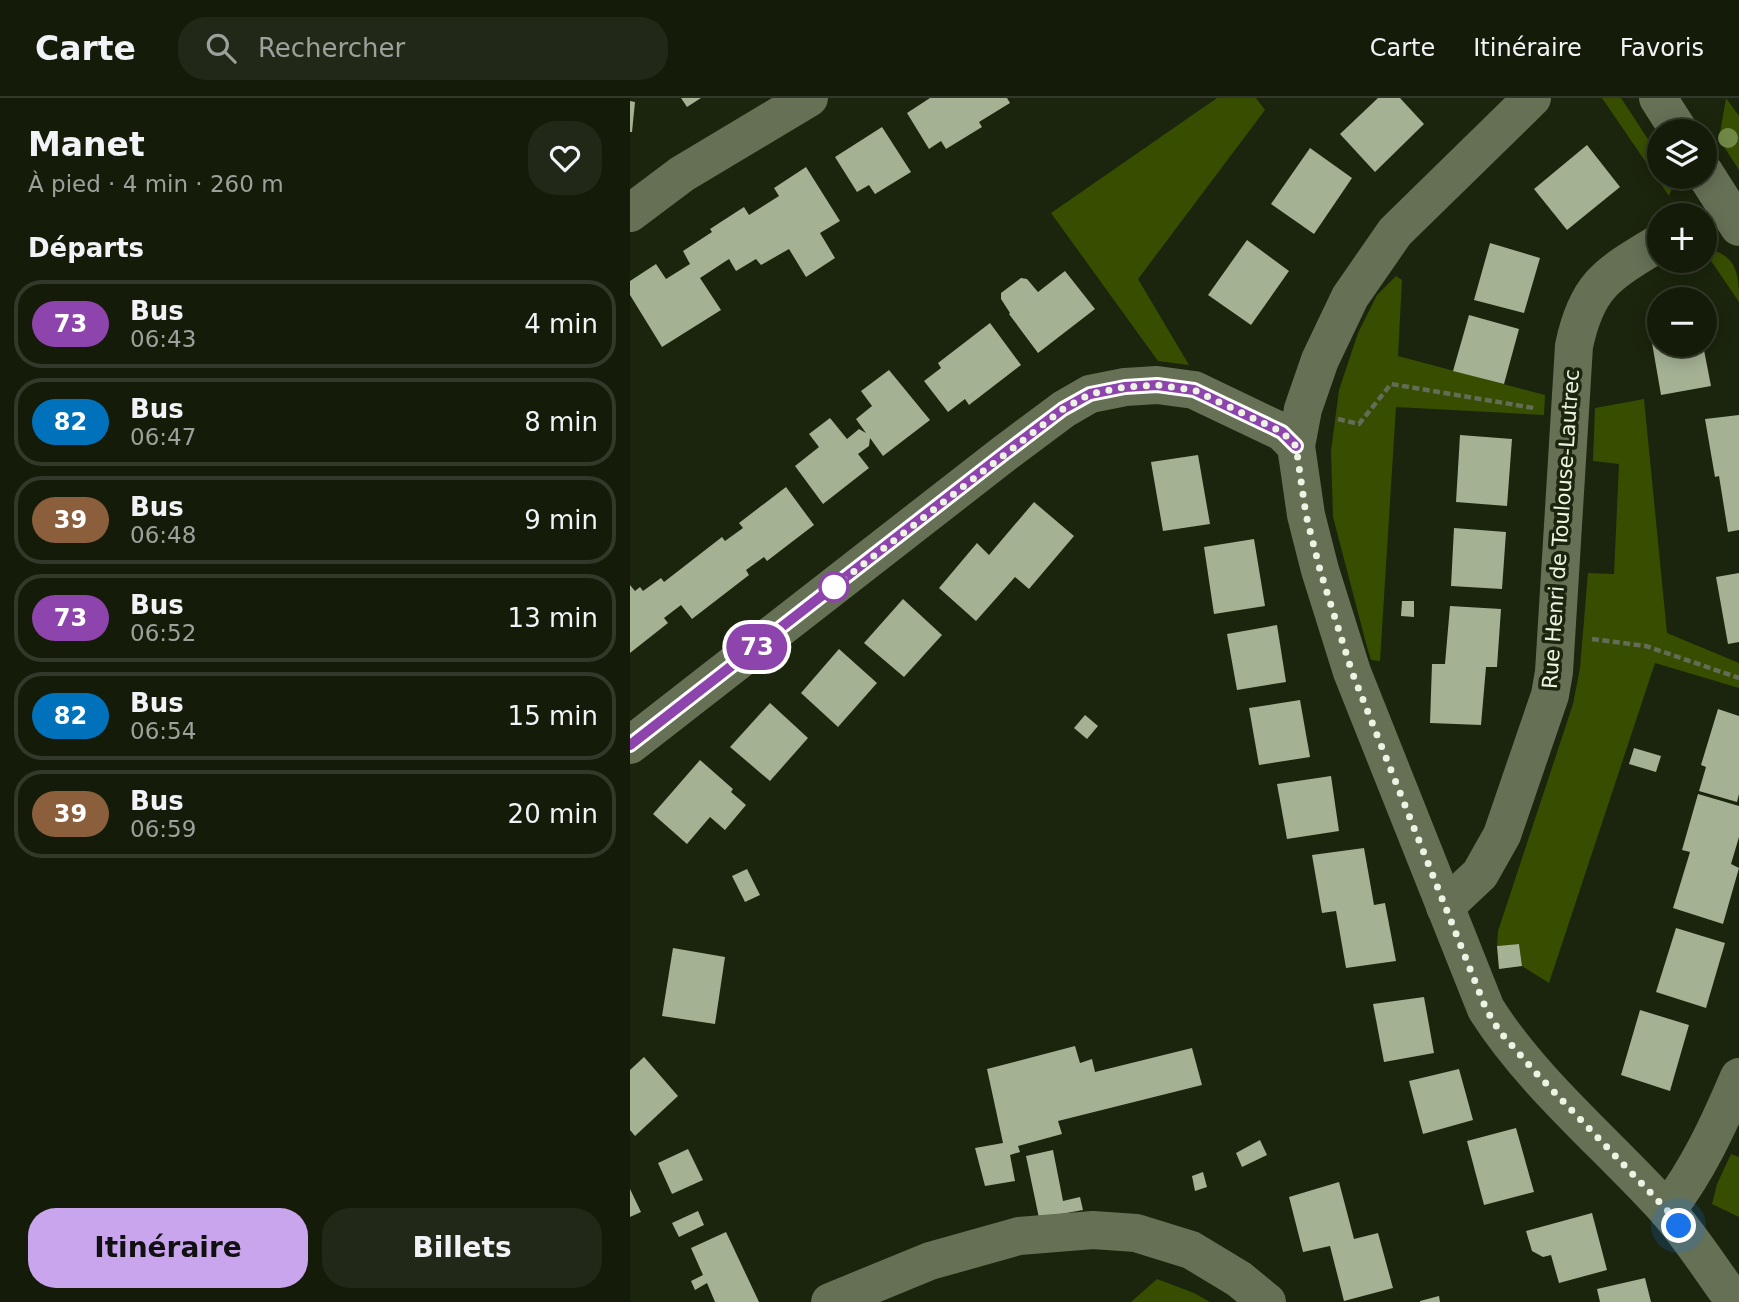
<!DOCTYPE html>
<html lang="fr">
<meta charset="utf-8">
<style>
:root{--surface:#141b09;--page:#212817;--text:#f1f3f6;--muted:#9da19c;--line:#33392a;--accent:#c9a5ee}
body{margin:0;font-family:"DejaVu Sans",sans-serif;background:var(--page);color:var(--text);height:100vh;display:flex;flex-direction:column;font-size:26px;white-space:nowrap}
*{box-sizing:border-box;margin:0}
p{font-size:23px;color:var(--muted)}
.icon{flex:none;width:38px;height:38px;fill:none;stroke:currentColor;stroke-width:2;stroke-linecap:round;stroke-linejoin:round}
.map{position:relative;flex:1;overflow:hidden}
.drawer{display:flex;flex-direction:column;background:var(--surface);width:630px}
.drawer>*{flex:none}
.badge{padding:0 14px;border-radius:23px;font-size:24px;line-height:46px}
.fabs{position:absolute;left:1017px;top:21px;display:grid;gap:14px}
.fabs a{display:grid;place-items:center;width:70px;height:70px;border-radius:50%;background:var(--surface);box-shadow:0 4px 18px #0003,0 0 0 2px var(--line);font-size:35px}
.you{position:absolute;width:35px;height:35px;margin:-18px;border:5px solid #fff;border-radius:50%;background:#1a73e8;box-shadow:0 0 0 10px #1a73e833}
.map>.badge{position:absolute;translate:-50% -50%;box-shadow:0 0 0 4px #fff}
h2{padding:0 28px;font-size:26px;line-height:63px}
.round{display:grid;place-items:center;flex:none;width:74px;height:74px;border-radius:28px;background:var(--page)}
.summary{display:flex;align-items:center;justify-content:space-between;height:119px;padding:0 28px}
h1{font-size:33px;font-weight:700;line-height:52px}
.cta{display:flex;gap:14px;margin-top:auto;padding:14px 28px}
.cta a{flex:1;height:80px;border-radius:28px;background:var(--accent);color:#111;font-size:28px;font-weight:700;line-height:80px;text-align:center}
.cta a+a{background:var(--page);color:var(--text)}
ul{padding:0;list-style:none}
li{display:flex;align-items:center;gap:21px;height:88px;margin:0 14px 10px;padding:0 14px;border:4px solid var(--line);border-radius:28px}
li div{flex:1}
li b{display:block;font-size:26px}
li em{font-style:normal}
li .badge{min-width:77px;font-weight:700;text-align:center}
header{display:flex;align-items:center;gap:42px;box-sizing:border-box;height:98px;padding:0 35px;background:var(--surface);border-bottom:2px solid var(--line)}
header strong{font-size:33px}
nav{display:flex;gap:38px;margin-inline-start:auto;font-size:24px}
.search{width:490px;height:63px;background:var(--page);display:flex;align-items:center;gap:18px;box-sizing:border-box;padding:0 24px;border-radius:28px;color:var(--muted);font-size:26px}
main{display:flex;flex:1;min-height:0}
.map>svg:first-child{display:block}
.green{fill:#374e00}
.building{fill:#a4b193}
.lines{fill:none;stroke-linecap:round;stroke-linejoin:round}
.path{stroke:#636c56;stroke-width:4.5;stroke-dasharray:7 3.5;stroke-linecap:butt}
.minor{stroke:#657055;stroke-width:38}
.tree{fill:#708947}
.line-casing{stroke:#fff;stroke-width:16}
.line{stroke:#8e44ad;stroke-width:10}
.walk{stroke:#ecf3e3;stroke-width:7;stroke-dasharray:0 12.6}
.stop-dot{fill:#fff;stroke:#8e44ad;stroke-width:3.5}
.labels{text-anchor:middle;stroke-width:7;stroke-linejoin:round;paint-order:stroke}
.street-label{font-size:21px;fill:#ecf3e3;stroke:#1b240c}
</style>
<header>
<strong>Carte</strong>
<div class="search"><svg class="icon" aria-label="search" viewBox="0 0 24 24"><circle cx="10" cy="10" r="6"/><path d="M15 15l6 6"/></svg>Rechercher</div>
<nav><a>Carte</a><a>Itinéraire</a><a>Favoris</a></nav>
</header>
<main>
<section class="drawer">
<div class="summary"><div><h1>Manet</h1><p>À pied · 4 min · 260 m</p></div><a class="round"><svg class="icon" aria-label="heart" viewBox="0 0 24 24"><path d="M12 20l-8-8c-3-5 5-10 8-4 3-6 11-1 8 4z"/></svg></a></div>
<h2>Départs</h2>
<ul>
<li><span class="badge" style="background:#8e44ad;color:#fff">73</span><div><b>Bus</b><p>06:43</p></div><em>4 min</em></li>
<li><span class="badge" style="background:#0072bc;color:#fff">82</span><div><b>Bus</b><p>06:47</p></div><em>8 min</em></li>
<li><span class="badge" style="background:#8b5e3c;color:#fff">39</span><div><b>Bus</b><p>06:48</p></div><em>9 min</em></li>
<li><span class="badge" style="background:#8e44ad;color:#fff">73</span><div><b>Bus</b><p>06:52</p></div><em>13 min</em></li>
<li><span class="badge" style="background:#0072bc;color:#fff">82</span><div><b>Bus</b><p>06:54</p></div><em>15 min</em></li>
<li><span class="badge" style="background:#8b5e3c;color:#fff">39</span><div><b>Bus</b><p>06:59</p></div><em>20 min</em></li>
</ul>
<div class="cta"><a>Itinéraire</a><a>Billets</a></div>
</section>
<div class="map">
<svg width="1109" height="1204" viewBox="0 0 1109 1204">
<rect width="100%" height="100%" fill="#1b240c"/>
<g class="green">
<polygon points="587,0 626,0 635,12 508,181 559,267 528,263 421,115"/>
<polygon points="972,0 991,0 1029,58 1029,79 1041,79 1043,87 1039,98"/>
<polygon points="1096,0 1109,18 1109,72 1089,41"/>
<path d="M 1074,150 C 1107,156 1109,175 1109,204 L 1075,154 Z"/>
<polygon points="766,178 772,182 768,258 915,297 914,317 766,309 750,563 741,562 737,549 703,419 701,353 709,292 728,235 747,197"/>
<polygon points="1014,301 1037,535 1109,565 1109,590 1025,565 919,885 892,868 889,846 867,848 868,833 943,606 950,570 958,475 984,476 989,366 963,363 965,310"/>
<polygon points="1101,1056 1109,1059 1109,1119 1082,1106 1087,1086"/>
<polygon points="527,1181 564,1195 580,1204 501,1204"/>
</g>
<g class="building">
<polygon points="51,0 71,0 57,9"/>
<polygon points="300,0 377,0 380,5 349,24 352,29 316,51 311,43 299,51 277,15"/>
<polygon points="748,0 770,0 794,26 745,74 710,36"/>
<polygon points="0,3 5,4 2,34 0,34"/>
<polygon points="252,29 281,74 245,96 239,87 227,94 205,59"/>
<polygon points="957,47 990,89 937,132 904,91"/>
<polygon points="680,50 722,80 684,136 641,106"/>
<polygon points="176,69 210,123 190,135 205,160 176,179 159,151 131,167 126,161 106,173 99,161 70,180 91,212 32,249 0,197 0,183 26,166 36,181 60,166 53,153 82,134 80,131 114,109 119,117 149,98 144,90"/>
<polygon points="617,142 659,173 621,227 578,197"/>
<polygon points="860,145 910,160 894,215 844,202"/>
<polygon points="435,173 465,211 408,255 379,216 380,215 371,201 371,195 391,180 397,181 408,194"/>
<polygon points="839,217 889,231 874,286 823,273"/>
<polygon points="360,225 391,267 339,307 335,301 318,314 294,283 311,270 308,265"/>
<polygon points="1029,238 1029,247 1073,247 1081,288 1031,297 1021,239"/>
<polygon points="259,272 300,322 253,358 240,340 239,348 228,356 239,370 193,406 165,368 189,349 179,336 200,320 217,341 229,331 236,335 226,321 242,308 231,293"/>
<polygon points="1109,317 1109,432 1098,434 1089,378 1085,379 1075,321"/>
<polygon points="830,337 882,341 877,408 826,404"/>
<polygon points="568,357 580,426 533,433 521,364"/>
<polygon points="156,389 184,427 137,463 134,459 116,472 119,477 62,521 51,507 34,520 38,525 0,555 0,487 5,493 10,489 13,493 31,480 34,484 92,439 95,443 113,430 109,425"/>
<polygon points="404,404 444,438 399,491 385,479 346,523 309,490 347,445 359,457"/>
<polygon points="824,430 876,434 872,491 821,488"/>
<polygon points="624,441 635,508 584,516 574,449"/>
<polygon points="1109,475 1109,544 1098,546 1086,479"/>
<polygon points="273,501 312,537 274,579 234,545"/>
<polygon points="772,503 784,503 784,519 771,518"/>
<polygon points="820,508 871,511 867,569 856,569 851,627 800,625 802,566 815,566"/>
<polygon points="647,527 656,584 607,592 597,536"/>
<polygon points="209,551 247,585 208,629 171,595"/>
<polygon points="670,602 680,659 629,667 619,610"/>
<polygon points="140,605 178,640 140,683 100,649"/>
<polygon points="1088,611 1109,618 1109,696 1107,704 1069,693 1076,669 1071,667"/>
<polygon points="455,617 468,628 457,641 444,630"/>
<polygon points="1004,650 1031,658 1026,674 999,666"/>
<polygon points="70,662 103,691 101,694 116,707 95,732 80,719 57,746 23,716"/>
<polygon points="701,678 709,733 657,741 647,686"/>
<polygon points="1068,696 1109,708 1109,739 1101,766 1109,770 1093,826 1043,810 1060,754 1052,752"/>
<polygon points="734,750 744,807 755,805 766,863 716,870 706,813 692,815 682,757"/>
<polygon points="117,771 130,797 115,804 102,778"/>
<polygon points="1046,830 1095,845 1076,910 1026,894"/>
<polygon points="889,846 892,868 869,871 867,848"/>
<polygon points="43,850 95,859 85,926 32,918"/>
<polygon points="794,899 804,955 754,964 743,906"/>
<polygon points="1010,912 1059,927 1040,993 991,977"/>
<polygon points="445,948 450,965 462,961 465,974 562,950 572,987 428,1023 432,1036 388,1048 390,1054 380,1057 385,1083 355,1088 345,1050 373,1045 357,971"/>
<polygon points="14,959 48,998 5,1038 0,1032 0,972"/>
<polygon points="829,971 843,1022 793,1036 779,983"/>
<polygon points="886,1030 904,1094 854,1107 837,1043"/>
<polygon points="630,1042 637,1057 612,1069 606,1055"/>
<polygon points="58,1051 73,1082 42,1096 28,1065"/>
<polygon points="423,1052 433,1103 450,1099 453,1112 409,1120 396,1058"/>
<polygon points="573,1074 577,1089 565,1093 562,1078"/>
<polygon points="709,1084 724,1141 748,1135 763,1190 714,1203 700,1148 673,1154 659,1099"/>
<polygon points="0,1091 11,1114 0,1119"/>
<polygon points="68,1113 74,1127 49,1139 42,1125"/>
<polygon points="962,1115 977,1172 929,1185 921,1157 913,1159 902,1153 896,1133"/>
<polygon points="96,1134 129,1204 85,1204 77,1185 65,1192 61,1183 73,1177 61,1150"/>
<polygon points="1015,1180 1021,1204 970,1204 967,1191"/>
<polygon points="809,1198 810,1204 790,1204 790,1203"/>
</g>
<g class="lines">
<g class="path">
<polyline points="708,321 729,326 761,286 904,310"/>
<polyline points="962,541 1016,548 1109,580"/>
</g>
<g class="minor">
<path d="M 902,0 L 765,134 L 720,199 L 690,262 L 673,311 L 666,348 L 676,417 L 690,472 L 722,574 L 856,911 C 903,985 976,1045 1035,1110 C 1061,1139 1082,1173 1105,1204"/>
<polyline points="1028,0 1049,33"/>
<polyline points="1074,74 1109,129"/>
<polyline points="0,115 52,76 179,0"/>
<polyline points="0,647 375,355 434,311 460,296 495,289 527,287 564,292 652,334 666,348"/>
<path d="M 815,809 L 850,776 L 872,737 L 920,597 L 924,574 L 944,248 C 957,186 978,176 1029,145"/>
<path d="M 1037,1112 C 1068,1072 1089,1026 1109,979"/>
<polyline points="200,1204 300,1163 389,1138 463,1132 506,1135 561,1152 609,1181 637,1204"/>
</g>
</g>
<circle class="tree" cx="1098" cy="40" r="10"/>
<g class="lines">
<defs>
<polyline id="line" points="0,647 375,355 433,311 460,296 495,289 527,287 564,292 652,334 666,348"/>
</defs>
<use href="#line" class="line-casing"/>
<use href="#line" class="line"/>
<polyline class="walk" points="204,489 414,326 433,311 460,296 495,289 527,287 564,292 652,334 666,348 676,417 690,472 722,574 856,911 870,934 908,977 1037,1112 1049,1128"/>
</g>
<circle class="stop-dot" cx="204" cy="489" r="14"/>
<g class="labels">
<g class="street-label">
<text transform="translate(931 431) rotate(-86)" y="7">Rue Henri de Toulouse-Lautrec</text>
</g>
</g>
</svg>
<div class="fabs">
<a><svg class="icon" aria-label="layers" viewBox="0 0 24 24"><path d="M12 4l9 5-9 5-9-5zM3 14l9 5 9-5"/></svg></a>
<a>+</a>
<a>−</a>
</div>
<div class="you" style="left:1049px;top:1128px"></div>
<b class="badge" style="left:127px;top:549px;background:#8e44ad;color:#fff">73</b>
</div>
</main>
